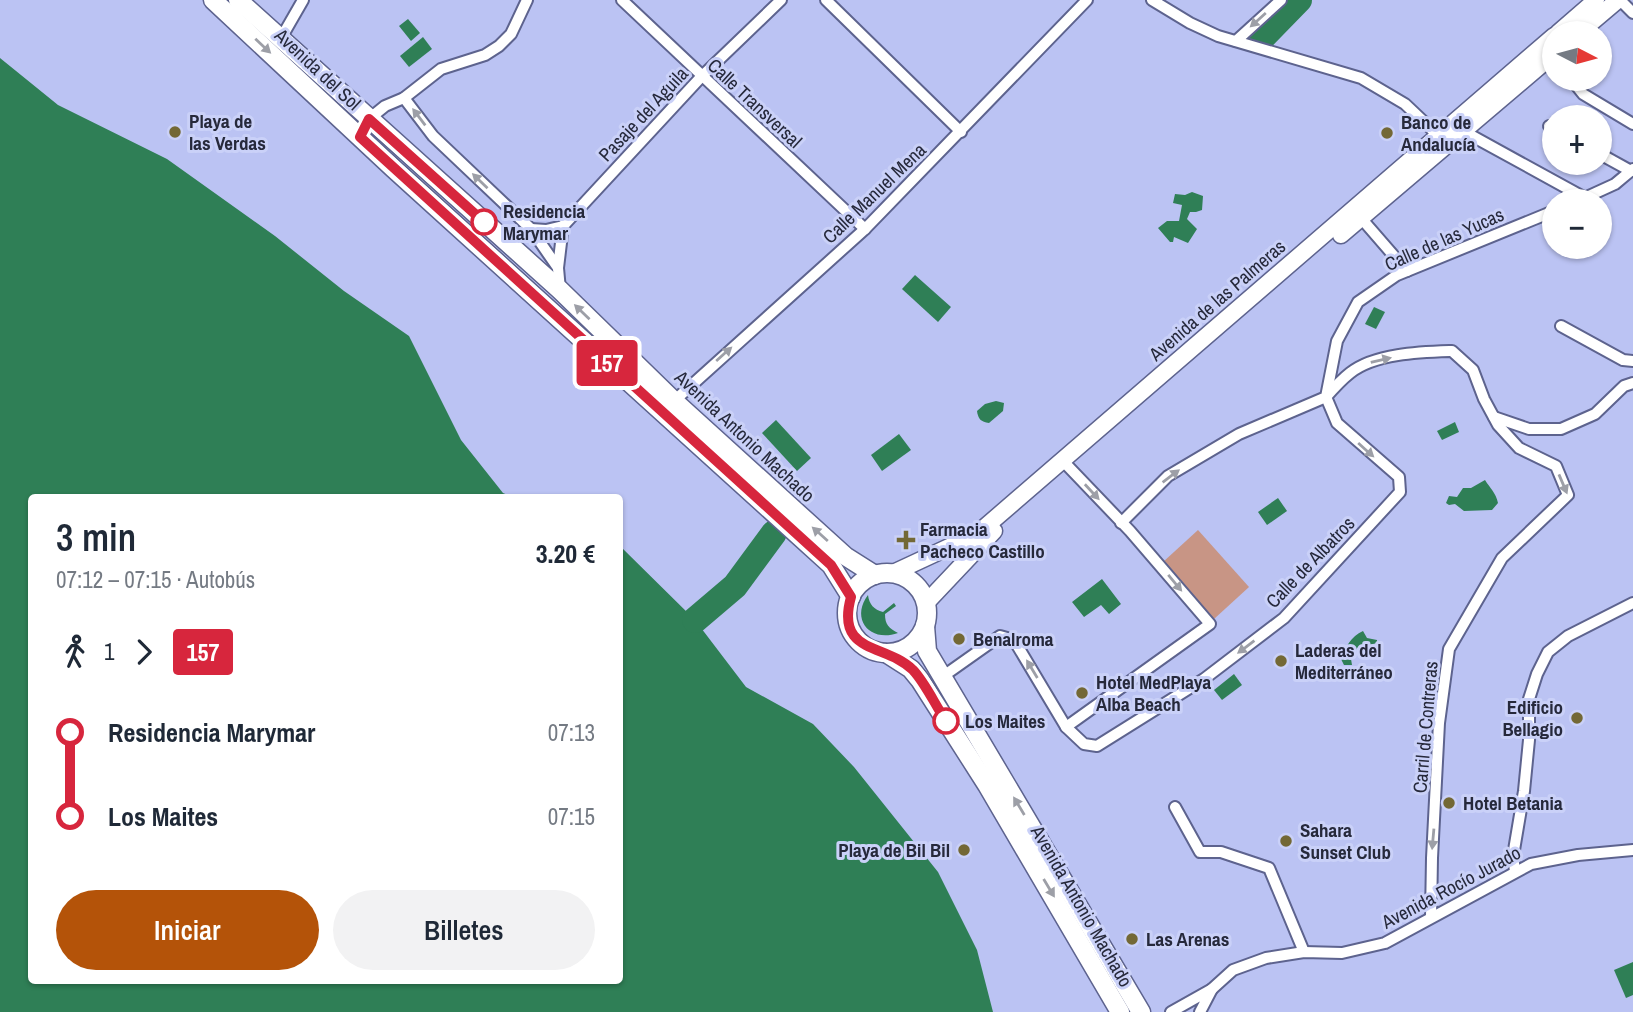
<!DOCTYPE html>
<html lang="es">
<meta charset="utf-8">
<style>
:root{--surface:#fff;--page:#f2f2f3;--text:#1f2937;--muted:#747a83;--accent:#b45309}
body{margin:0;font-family:"Archivo Narrow",sans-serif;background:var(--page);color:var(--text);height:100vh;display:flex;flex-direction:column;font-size:26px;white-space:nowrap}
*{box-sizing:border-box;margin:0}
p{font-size:23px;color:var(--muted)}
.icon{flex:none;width:38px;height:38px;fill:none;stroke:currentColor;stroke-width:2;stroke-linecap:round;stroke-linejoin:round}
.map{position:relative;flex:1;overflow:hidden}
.drawer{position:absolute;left:28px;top:494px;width:595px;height:490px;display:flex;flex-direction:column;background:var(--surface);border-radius:7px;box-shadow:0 2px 5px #0004}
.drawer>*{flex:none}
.badge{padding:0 14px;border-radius:5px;font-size:24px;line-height:46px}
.needle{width:46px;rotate:96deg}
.controls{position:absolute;left:1542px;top:21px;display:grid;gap:14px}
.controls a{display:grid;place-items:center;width:70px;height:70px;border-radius:50%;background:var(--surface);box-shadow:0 2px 5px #0004;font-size:35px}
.map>.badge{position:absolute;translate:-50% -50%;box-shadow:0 0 0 4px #fff}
.legs{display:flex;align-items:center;gap:10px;height:77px;padding:0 28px;font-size:23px}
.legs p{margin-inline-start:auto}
.summary{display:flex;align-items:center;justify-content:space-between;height:119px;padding:0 28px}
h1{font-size:38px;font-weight:600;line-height:52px}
.primary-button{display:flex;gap:14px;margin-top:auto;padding:14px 28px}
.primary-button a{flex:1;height:80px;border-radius:42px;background:var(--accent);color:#fff;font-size:28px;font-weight:600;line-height:80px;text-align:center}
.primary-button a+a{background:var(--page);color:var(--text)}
ul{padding:0 28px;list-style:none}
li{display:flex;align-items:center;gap:24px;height:84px;font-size:26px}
li i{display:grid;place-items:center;width:10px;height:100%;margin:0 9px;background:currentColor}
li i::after{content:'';width:18px;height:18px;margin:-9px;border:5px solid;border-radius:50%;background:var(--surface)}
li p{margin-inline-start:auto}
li:first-child i{background:linear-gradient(#0000 50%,currentColor 0)}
li:last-child i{background:linear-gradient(currentColor 50%,#0000 0)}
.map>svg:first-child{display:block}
.green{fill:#c89585}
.water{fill:#2f7f56}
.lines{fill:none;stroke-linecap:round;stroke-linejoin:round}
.river{stroke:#2f7f56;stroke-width:26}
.street-casing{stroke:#5d638e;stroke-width:14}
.secondary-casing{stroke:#5d638e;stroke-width:19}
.primary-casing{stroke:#5d638e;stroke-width:21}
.street{stroke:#fff;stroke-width:10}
.secondary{stroke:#fff;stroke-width:16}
.primary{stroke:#fff;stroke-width:18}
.oneway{fill:#9d9fa7}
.line-1-casing{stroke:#fff;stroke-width:16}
.line-1{stroke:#d7263d;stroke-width:10}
.poi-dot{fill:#736835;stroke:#cad1f8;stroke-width:2.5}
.stop-1-dot{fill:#fff;stroke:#d7263d;stroke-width:3.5}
.labels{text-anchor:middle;stroke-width:6;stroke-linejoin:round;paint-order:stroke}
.street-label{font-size:19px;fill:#26293b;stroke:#cad1f8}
.poi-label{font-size:19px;font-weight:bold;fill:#26293b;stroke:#cad1f8;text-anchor:start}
.stop-label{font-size:19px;font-weight:bold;fill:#26293b;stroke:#cad1f8;text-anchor:start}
</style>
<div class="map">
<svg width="1633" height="1012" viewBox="0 0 1633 1012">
<rect width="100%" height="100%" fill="#bbc3f3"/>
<polygon class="green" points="1198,530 1249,587 1214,619 1163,562"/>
<g class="water">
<polygon points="408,19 420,33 411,41 399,26"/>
<polygon points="423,37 432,49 409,67 400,56"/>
<polygon points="0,58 58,105 167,159 275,236 344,291 409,336 461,440 503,493 512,497 32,497 32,980 620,980 620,546 695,620 746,687 813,724 854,767 938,872 977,950 993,1012 0,1012"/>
<polygon points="1192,192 1203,196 1202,210 1196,212 1190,212 1187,219 1197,229 1188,243 1174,237 1173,242 1170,242 1158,228 1167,221 1179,221 1182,205 1173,203 1175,194 1185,195"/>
<polygon points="915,275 951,307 938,322 902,289"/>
<polygon points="1374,307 1385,312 1376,329 1365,324"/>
<path d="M 996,401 L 1004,403 L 1003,411 L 989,423 C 981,422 978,419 977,411 L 985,404 Z"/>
<polygon points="776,420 811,458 797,471 762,433"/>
<polygon points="1455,422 1459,432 1442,440 1437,431"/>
<polygon points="899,434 911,450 882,471 871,455"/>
<path d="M 1485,480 C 1490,488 1496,493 1498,503 L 1492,510 L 1464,511 L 1455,504 L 1449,505 L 1446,503 L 1449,496 L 1457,497 L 1463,488 L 1471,488 Z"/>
<polygon points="1278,498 1287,511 1267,525 1258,512"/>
<polygon points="1102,579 1121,604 1109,614 1101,605 1084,617 1072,602"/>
<path d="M 868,595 C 869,604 874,610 883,612 L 894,603 L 896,606 L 885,614 C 885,625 889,628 898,633 C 870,643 850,619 868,595 Z"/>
<path d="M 1363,631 L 1367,638 L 1377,640 L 1377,643 L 1357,648 L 1351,659 L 1352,665 L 1344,665 L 1341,659 C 1345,648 1351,636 1363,631 Z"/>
<polygon points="1234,674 1242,685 1222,700 1214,690"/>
<polygon points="1633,962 1633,995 1626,998 1614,970"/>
</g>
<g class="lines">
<g class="river">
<polyline points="1261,39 1299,0"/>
<polyline points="695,620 735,586 774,533"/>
</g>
<defs>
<g id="street">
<polyline points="622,0 865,229"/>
<polyline points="826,0 961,132"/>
<polyline points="1152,0 1190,23 1218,36 1361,78 1405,104 1443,140"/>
<polyline points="1620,0 1633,13"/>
<polyline points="280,40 303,0"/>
<polyline points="1236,41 1281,0"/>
<polyline points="1571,79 1583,94 1633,124"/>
<polyline points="404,98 433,136 531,229 558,268"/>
<polyline points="1549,126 1554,129"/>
<polyline points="1463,131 1585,198"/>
<polyline points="360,137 369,119 385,106 404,98 441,69 485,55 499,46 511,34 527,0"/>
<polyline points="1600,154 1631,171"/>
<polyline points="1580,200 1615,184 1633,169"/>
<polyline points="1361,218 1407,271"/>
<polyline points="563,226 701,77 781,0"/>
<polyline points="531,229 546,230 563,226 558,268 560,290"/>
<polyline points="1561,326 1623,360 1633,361"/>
<polyline points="674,401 865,229 1087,0"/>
<polyline points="1494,417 1529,429 1561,429 1595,414 1624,386 1633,383"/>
<polyline points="1063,461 1130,531 1210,624 1066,727"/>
<polyline points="1121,523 1168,476 1239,434 1326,397 1337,341 1358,302 1397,275 1554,211"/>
<path d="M 942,677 L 1000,636 L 1014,640 L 1066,727 L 1084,744 L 1097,746 L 1204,679 L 1284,618 L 1400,492 L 1399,477 L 1337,423 L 1326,397 C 1333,389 1341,380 1350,373 C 1375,353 1422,352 1452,351 L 1473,370 L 1484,399 L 1498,425 L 1519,448 L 1556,466 L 1568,495 L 1502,558 L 1449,649 L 1439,723 L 1432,858 L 1431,916"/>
<polyline points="1175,807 1200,852 1221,852 1269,868 1304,952"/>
<polyline points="1515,871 1513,856 1524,791 1529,740 1529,699 1537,674 1548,652 1568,636 1633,603"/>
<polyline points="1212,989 1233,970 1266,958 1304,952 1342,953 1385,943 1531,864 1578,855 1633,850"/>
<polyline points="1171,1012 1212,989 1200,1012"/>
</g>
<g id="secondary">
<polyline points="1558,33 1596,0"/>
<polyline points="1579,33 1618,0"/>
<polyline points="1341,235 1554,54"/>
<polyline points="893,573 977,534 1554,36"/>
<polyline points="926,603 994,531"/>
</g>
<g id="primary">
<polyline points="213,0 394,169 831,565 851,597"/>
<polyline points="238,0 560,290 674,401 845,556 875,575"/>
<circle cx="887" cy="613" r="40"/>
<polyline points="925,626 927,651 1141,1012"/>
<polyline points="886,653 911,669 920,680 987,785 1120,1012"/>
</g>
</defs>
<use href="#street" class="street-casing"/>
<use href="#secondary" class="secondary-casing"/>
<use href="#primary" class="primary-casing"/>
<use href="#street" class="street"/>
<use href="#secondary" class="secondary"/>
<use href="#primary" class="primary"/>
</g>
<defs><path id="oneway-solid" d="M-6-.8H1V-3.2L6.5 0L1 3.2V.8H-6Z" transform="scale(1.75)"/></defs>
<g class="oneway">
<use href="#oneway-solid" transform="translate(1258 20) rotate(138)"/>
<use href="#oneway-solid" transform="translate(263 46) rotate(43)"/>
<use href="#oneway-solid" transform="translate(419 117) rotate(-127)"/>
<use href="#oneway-solid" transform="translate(480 181) rotate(-136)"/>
<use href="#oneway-solid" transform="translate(582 312) rotate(-136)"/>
<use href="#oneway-solid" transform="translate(724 354) rotate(-42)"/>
<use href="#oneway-solid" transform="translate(1381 360) rotate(-13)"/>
<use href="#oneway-solid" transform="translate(1366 450) rotate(42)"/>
<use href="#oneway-solid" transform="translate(1171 476) rotate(-37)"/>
<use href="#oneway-solid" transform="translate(1563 484) rotate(67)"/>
<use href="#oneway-solid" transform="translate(1092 492) rotate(47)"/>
<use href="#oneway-solid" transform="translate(820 534) rotate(-138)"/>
<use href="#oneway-solid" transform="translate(1175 583) rotate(50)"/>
<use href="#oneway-solid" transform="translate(1246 647) rotate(143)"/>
<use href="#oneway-solid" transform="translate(1032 669) rotate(-121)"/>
<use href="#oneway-solid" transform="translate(1019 806) rotate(-121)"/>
<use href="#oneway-solid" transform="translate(1433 839) rotate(95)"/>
<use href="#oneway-solid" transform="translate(1049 888) rotate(59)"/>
</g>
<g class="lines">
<defs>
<path id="line-1" d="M 484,222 L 369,119 L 360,137 L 831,565 L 851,597 C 835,655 886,643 913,670 C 926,684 935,705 946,721"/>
</defs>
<use href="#line-1" class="line-1-casing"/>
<use href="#line-1" class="line-1"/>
</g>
<g class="poi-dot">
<circle cx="175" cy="132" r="7"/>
<circle cx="1387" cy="133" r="7"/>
<path d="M902.5 529.5h7v7h7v7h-7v7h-7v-7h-7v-7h7z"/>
<circle cx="959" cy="639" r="7"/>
<circle cx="1281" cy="661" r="7"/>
<circle cx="1082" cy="693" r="7"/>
<circle cx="1577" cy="718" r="7"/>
<circle cx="1449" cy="803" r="7"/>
<circle cx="1286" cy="841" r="7"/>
<circle cx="964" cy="850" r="7"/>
<circle cx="1132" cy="939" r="7"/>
</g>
<g class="stop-1-dot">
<circle cx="484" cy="222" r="12"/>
<circle cx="946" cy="721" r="12"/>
</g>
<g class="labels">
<g class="street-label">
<text transform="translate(318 69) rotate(43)" y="7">Avenida del Sol</text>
<text transform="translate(755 103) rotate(43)" y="7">Calle Transversal</text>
<text transform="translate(643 114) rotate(-47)" y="7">Pasaje del Aguila</text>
<text transform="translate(874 193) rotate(-44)" y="7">Calle Manuel Mena</text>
<text transform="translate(1444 239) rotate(-24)" y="7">Calle de las Yucas</text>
<text transform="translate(1217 300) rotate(-41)" y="7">Avenida de las Palmeras</text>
<text transform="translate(745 436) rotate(43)" y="7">Avenida Antonio Machado</text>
<text transform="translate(1310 562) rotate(-46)" y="7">Calle de Albatros</text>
<text transform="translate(1425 727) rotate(-85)" y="7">Carril de Contreras</text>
<text transform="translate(1451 887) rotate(-28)" y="7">Avenida Rocío Jurado</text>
<text transform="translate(1082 906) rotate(60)" y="7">Avenida Antonio Machado</text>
</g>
<g class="poi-label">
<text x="189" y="128">Playa de<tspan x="189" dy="22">las Verdas</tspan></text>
<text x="1401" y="129">Banco de<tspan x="1401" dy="22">Andalucía</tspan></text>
<text x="920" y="536">Farmacia<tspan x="920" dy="22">Pacheco Castillo</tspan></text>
<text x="973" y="646">Benalroma</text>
<text x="1295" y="657">Laderas del<tspan x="1295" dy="22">Mediterráneo</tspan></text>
<text x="1096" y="689">Hotel MedPlaya<tspan x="1096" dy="22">Alba Beach</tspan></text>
<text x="1563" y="714" text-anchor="end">Edificio<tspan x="1563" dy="22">Bellagio</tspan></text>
<text x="1463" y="810">Hotel Betania</text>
<text x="1300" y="837">Sahara<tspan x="1300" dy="22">Sunset Club</tspan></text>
<text x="950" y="857" text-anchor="end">Playa de Bil Bil</text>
<text x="1146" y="946">Las Arenas</text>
</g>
<g class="stop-label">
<text x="503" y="218">Residencia<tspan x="503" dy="22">Marymar</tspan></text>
<text x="965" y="728">Los Maites</text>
</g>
</g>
</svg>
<div class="controls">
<a><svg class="needle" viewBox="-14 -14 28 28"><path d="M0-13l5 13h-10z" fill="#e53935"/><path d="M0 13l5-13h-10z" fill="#747a83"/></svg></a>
<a>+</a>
<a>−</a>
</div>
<b class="badge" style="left:607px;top:363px;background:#d7263d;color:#fff">157</b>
<section class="drawer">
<div class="summary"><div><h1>3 min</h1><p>07:12 – 07:15 · Autobús</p></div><b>3.20 €</b></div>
<div class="legs"><svg class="icon" aria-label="walk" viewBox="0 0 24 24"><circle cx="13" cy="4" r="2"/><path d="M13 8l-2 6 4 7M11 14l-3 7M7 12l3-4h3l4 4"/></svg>1<svg class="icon" aria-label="forward" viewBox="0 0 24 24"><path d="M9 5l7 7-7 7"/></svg><b class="badge" style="background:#d7263d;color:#fff">157</b></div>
<ul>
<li><i style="color:#d7263d"></i><b>Residencia Marymar</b><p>07:13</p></li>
<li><i style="color:#d7263d"></i><b>Los Maites</b><p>07:15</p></li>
</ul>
<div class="primary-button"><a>Iniciar</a><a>Billetes</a></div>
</section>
</div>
